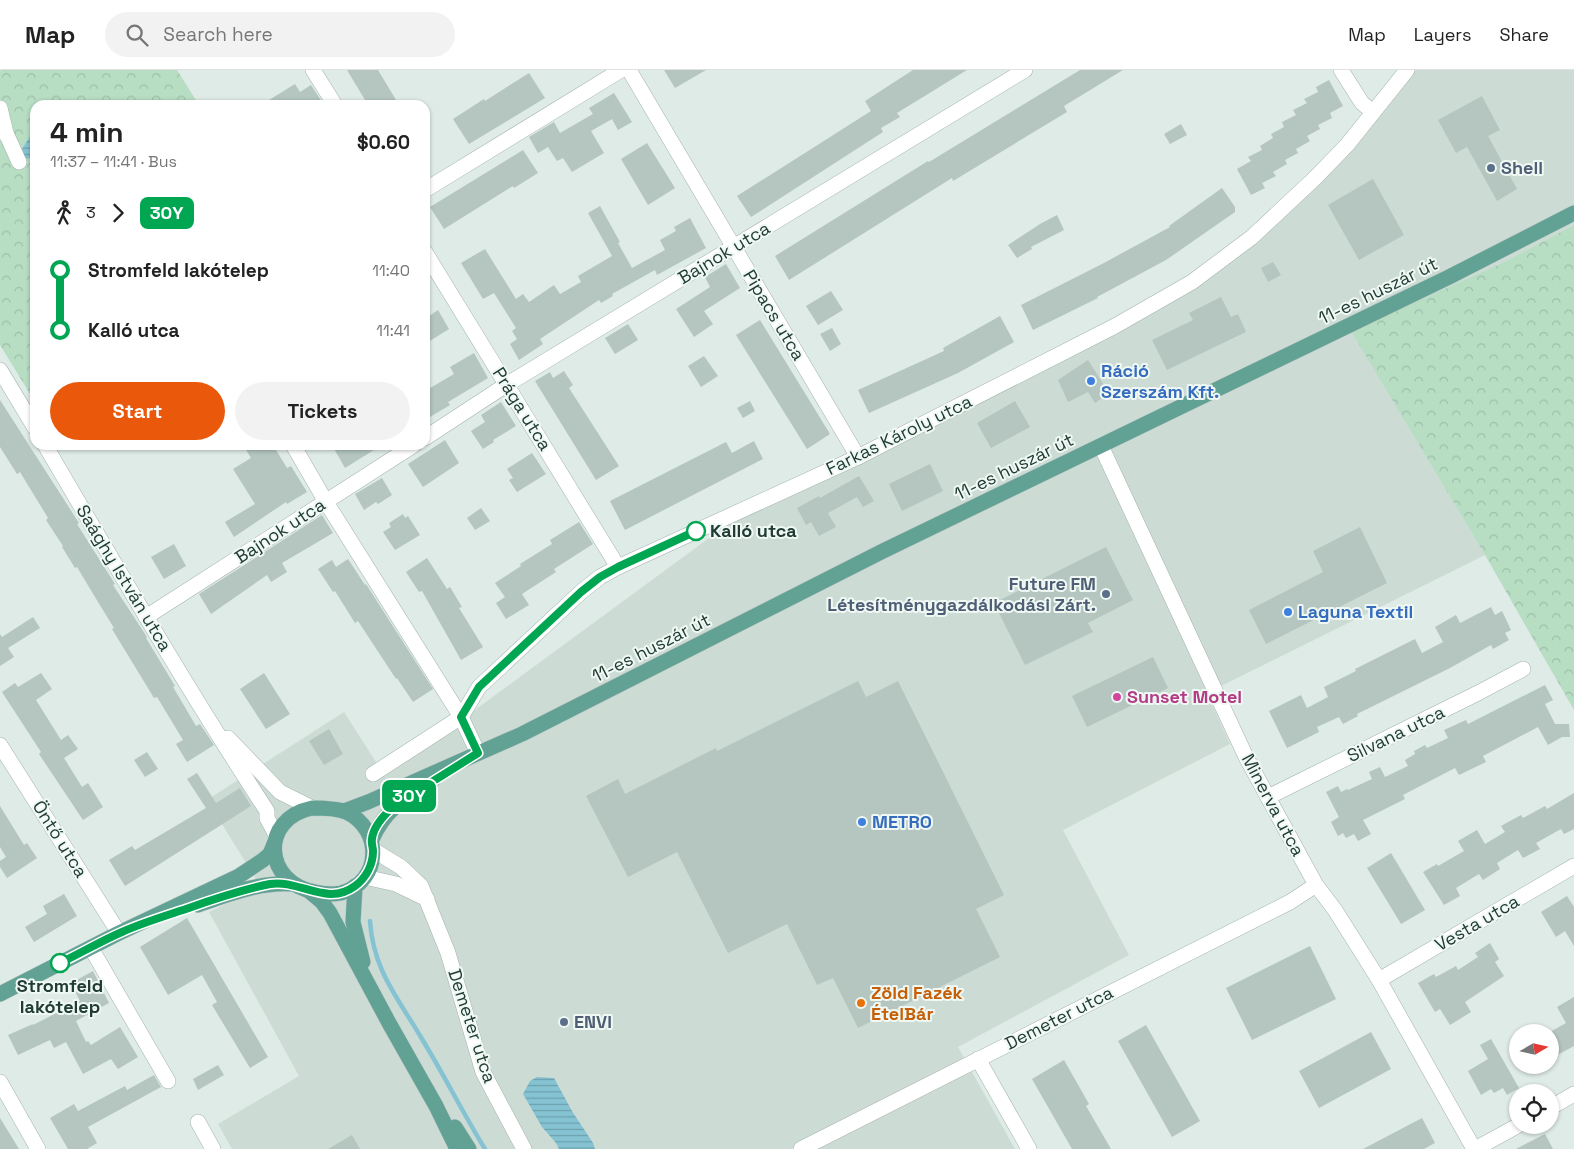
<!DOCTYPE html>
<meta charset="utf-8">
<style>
:root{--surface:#fff;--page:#f2f2f2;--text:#222;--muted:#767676;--line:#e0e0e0;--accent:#ea580c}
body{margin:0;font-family:"Space Grotesk",sans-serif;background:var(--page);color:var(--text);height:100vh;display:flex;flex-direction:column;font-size:19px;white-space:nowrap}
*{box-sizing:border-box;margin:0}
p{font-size:16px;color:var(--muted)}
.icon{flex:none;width:28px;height:28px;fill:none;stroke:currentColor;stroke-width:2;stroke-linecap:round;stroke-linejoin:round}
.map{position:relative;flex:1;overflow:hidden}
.panel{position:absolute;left:30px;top:30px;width:400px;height:350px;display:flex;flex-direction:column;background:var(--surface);border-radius:15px;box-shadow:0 1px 4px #0004}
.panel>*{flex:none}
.badge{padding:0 10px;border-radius:8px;font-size:18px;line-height:32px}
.needle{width:32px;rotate:81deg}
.tools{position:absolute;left:1509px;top:954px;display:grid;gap:10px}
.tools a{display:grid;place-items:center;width:50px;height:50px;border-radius:50%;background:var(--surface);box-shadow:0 1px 4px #0004;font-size:25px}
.map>.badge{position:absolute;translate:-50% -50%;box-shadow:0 0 0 2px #fff}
.legs{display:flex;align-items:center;gap:8px;height:55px;padding:0 20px;font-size:16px}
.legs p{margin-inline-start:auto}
.headline{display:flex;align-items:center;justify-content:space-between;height:85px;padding:0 20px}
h1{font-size:28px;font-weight:800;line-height:38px}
.button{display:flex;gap:10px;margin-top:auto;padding:10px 20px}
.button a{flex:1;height:58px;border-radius:30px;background:var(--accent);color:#fff;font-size:20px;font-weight:800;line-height:58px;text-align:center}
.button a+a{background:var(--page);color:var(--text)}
ul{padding:0 20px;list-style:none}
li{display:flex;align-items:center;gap:18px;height:60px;font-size:19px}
li i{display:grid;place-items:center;width:8px;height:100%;margin:0 6px;background:currentColor}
li i::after{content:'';width:12px;height:12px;margin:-6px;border:4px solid;border-radius:50%;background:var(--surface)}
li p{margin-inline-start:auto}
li:first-child i{background:linear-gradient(#0000 50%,currentColor 0)}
li:last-child i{background:linear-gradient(currentColor 50%,#0000 0)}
header{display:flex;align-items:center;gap:30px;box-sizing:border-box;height:70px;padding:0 25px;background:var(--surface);border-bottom:1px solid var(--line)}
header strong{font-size:24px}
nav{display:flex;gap:28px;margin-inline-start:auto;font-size:18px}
.search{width:350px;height:45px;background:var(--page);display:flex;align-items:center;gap:12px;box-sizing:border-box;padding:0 18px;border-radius:28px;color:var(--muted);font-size:19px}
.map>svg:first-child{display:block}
.built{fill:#cddbd5}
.forest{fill:url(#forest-crowns)}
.water{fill:url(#water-rules)}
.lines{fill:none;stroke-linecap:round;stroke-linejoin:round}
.stream{stroke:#85c3d3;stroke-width:4.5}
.building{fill:#b4c6bf}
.minor-casing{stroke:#a2b3ad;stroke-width:16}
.major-casing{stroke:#c1c8c6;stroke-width:16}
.minor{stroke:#fff;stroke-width:15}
.major{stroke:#62a295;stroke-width:15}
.line-1-casing{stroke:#fff;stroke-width:11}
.line-1{stroke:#00a651;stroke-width:8}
.service-dot{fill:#5c6f8a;stroke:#f0f8f4;stroke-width:2}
.shop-dot{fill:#3f7fe0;stroke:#f0f8f4;stroke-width:2}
.stop-1-dot{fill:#fff;stroke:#00a651;stroke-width:2.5}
.hotel-dot{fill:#d1479c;stroke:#f0f8f4;stroke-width:2}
.food-dot{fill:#e8710a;stroke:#f0f8f4;stroke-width:2}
.labels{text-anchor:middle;stroke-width:4;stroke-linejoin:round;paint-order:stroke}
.service-label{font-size:18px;font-weight:bold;fill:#4e5e75;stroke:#f0f8f4;text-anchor:start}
.street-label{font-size:18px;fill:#203c35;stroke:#f0f8f4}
.shop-label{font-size:18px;font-weight:bold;fill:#366cbe;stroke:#f0f8f4;text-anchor:start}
.stop-label{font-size:18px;font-weight:bold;fill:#203c35;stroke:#f0f8f4;text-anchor:start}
.hotel-label{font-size:18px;font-weight:bold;fill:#b23c85;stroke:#f0f8f4;text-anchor:start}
.food-label{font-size:18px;font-weight:bold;fill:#c56008;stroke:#f0f8f4;text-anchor:start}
</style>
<header>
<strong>Map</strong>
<div class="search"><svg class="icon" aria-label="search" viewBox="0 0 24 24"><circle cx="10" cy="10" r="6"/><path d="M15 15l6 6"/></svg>Search here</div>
<nav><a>Map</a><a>Layers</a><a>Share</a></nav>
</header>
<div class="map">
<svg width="1574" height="1079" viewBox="0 0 1574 1079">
<defs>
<pattern id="forest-crowns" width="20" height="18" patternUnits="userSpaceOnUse" patternTransform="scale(1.25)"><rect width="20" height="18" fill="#b7ddc3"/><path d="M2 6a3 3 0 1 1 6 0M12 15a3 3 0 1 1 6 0" fill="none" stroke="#9dbfa8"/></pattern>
<pattern id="water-rules" width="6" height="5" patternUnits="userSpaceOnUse" patternTransform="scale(1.25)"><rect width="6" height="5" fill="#85c3d3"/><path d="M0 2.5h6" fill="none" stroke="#6ca0ac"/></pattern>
</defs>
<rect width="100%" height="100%" fill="#dfebe6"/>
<polygon class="built" points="1414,0 1574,0 1574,155 1500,194 1352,261 1485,485 1207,623 1230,674 1063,760 1129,885 958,977 1015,1079 232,1079 218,1054 299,1006 209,842 261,817 207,730 344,642 385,706 724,457 863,393 1194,218 1378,45"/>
<g class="forest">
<polygon points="2,0 177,0 199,35 35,35 35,332 0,275 0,1"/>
<polygon points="1574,155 1574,640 1485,485 1351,261 1500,194"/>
</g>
<g class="water">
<polygon points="31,65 35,65 35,89 25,88 22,79"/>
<polygon points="537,1007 554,1008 572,1041 593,1073 595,1079 559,1079 556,1073 542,1057 523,1024 530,1011"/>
</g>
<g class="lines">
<path class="stream" d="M 370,851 C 373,900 398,928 422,969 C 444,1005 463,1043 485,1079"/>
</g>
<g class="building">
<polygon points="347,0 378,0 399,35 368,35"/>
<polygon points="664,0 706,0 675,18"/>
<polygon points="913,0 967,0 897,43 900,47 881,58 883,62 751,147 737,126 871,41 865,31"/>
<polygon points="1080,0 1123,0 1064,36 1067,42 953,111 952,108 789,210 775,186 928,91 929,92"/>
<polygon points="529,3 545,28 469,74 453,49 484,29 485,31"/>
<polygon points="1329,10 1343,36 1330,43 1332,48 1318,55 1320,59 1307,66 1310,71 1296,79 1298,83 1285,90 1287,94 1273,102 1276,106 1262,113 1265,118 1251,125 1237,99 1251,91 1248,87 1262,80 1260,76 1273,68 1271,64 1284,57 1282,52 1296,45 1293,40 1307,33 1304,29 1318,22 1316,17"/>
<polygon points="295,14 300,22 311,15 324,35 261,35"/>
<polygon points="614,23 632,52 618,60 612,49 591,61 604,83 572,102 563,88 557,91 548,77 538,83 529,67 554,52 560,63 593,44 589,38"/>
<polygon points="1482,26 1500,60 1488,66 1517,119 1497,131 1467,77 1456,83 1438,50"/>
<polygon points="1181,54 1187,65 1170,74 1164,64"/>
<polygon points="647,73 675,118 648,135 621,89"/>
<polygon points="523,80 538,103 514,118 513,116 444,159 430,137"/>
<polygon points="1373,109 1404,165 1359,190 1328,135"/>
<polygon points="1222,118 1235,137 1235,142 1166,190 1097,227 1098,228 1033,260 1021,235 1102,194 1170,157 1169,156"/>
<polygon points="600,136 620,172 618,173 632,198 665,180 660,170 676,161 674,157 690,148 706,178 657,205 655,200 612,224 613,226 601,233 599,230 540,269 543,274 519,290 510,274 517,269 512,261 516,258 494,223 483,229 461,193 485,179 516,229 523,224 529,232 554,215 560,224 581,212 578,206 612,186 588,143"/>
<polygon points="1057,145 1064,160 1031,177 1032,179 1017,188 1008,175 1040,154"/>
<polygon points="1273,192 1281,205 1268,212 1261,198"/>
<polygon points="726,194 740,218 704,241 713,254 694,267 676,239 710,217 705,207"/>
<polygon points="831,221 843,240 818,255 806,236"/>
<polygon points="1221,227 1231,247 1238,244 1246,262 1167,300 1152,270 1193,250 1189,243"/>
<polygon points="438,240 449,259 425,274 425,249"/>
<polygon points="1000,246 1014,272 958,303 869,343 858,320 944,281 943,278"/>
<polygon points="760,250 830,364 807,379 736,265"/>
<polygon points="628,254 638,270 615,284 605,268"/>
<polygon points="832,258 841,274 830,281 820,264"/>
<polygon points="474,283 488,308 448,332 450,335 425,350 425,321 454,304 450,297"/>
<polygon points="704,286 718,306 701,317 688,296"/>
<polygon points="1088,290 1109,323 1095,333 1088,322 1068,332 1058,310"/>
<polygon points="564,301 573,315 569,318 619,396 596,410 535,311 550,302 553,308"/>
<polygon points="0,330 79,453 77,454 115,514 113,515 147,567 146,568 175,616 173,617 196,656 200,654 214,675 187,692 176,674 183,670 157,627 154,628 112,559 114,558 98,532 77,497 75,498 62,477 63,476 46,450 48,448 20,402 17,404 0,377"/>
<polygon points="750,331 755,341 743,348 737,338"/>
<polygon points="1015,331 1030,357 991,378 977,353"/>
<polygon points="501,332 516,356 493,370 494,372 483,379 471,361 485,352 481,345"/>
<polygon points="445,370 459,393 423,417 408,394"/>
<polygon points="754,371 763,389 625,460 610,431 726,372 732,383"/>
<polygon points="243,375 273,375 287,398 291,396 307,422 287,434 286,432 234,467 225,452 255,434 233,399 251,388"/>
<polygon points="332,375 382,375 345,398"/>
<polygon points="532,383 546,404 517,422 509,410 513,408 507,399"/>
<polygon points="930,394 943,421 902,441 889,414"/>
<polygon points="859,406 874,431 863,437 857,427 828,443 836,457 819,466 811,452 806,455 797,438 819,426 820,428"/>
<polygon points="382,408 392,425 378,434 376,432 364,440 355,424"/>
<polygon points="481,438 490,451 475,460 467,448"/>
<polygon points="403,444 405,448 408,446 420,465 395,480 383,462 391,457 389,453"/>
<polygon points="322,445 333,463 282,493 287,502 271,512 267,505 211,544 199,524"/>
<polygon points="579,452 593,474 554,499 556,502 522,524 529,535 506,549 496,533 505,527 495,513 521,496 520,494 552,474 550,470"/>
<polygon points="1360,457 1387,513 1266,574 1249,540 1323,502 1313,481"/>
<polygon points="174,474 186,496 164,509 151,487"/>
<polygon points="1106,477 1133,530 1088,553 1093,562 1025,595 994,533"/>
<polygon points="427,488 447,519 450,517 462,537 459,538 483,577 461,590 422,521 419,522 406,502"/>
<polygon points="348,489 365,515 366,514 433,619 413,632 397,608 396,609 358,551 355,553 335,521 333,522 318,499 332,490 336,497"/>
<polygon points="1491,537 1495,545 1502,541 1511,560 1505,563 1509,570 1493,579 1491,575 1450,598 1357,644 1358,646 1343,654 1339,647 1317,657 1319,662 1287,678 1269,641 1301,625 1307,638 1328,627 1324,617 1356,601 1355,599 1415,569 1422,583 1443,572 1435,557 1456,545 1460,553"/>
<polygon points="33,547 40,558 8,578 14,587 0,596 0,564 2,567"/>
<polygon points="1153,587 1168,618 1087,657 1072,626"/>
<polygon points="41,603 52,619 36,630 61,670 68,665 78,679 64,688 82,717 88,713 103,737 83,750 39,684 41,682 2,622 15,613 18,617"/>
<polygon points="264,603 290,644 266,659 240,619"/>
<polygon points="858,611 866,627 898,611 1004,825 976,839 1000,887 858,958 833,908 817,915 787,854 728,883 677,782 628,807 586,726 618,709 625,724 716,678 717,681"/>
<polygon points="1545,615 1553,630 1545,634 1555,654 1569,654 1570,667 1562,667 1548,675 1538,657 1483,686 1486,692 1459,705 1455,698 1403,725 1405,729 1363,750 1371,764 1358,771 1354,764 1346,768 1343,763 1338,766 1331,752 1339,747 1326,722 1338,716 1341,722 1347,719 1348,720 1372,709 1369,702 1380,697 1385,707 1408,696 1405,690 1415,684 1414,681 1425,675 1427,678 1448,668 1444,660 1466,650 1468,654"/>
<polygon points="329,659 343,684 324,695 309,671"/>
<polygon points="147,682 158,699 145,707 134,690"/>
<polygon points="197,703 216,733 240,718 251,736 125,816 109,790 132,776 135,780 206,738 187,709"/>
<polygon points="1574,723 1574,759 1564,764 1561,759 1536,773 1540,779 1523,788 1518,780 1497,793 1500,799 1483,810 1479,804 1456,818 1460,826 1444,835 1423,802 1437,794 1438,796 1464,781 1458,771 1477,760 1485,774 1505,762 1501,756 1521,745 1523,748 1545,736 1547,739"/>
<polygon points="0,736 24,775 27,773 37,788 7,808 0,797 0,791 6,787 0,777"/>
<polygon points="1391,783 1425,840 1401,854 1367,798"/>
<polygon points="64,824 77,846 34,872 25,857 47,844 43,836"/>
<polygon points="1567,826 1574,837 1574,876 1565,861 1556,867 1541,842"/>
<polygon points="187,848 268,987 250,998 212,935 217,932 202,905 168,925 140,877"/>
<polygon points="1490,873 1499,889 1495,892 1504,906 1465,932 1471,942 1450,955 1440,939 1435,942 1418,913 1434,904 1436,907 1456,896 1458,900 1478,887 1475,883"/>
<polygon points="1310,876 1336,929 1252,970 1226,918"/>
<polygon points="93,901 109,933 76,951 86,972 88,971 91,975 120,957 138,987 118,999 111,989 83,1004 66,972 54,978 50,970 18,985 8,965 33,954 33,955 80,931 71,913"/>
<polygon points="1574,927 1574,976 1550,989 1550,962 1566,953 1557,937"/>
<polygon points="1146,955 1200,1051 1172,1067 1118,971"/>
<polygon points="1371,962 1391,999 1319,1038 1299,1001"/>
<polygon points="1491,969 1519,1018 1507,1025 1503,1018 1494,1023 1491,1019 1481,1025 1468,1001 1488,989 1480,975"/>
<polygon points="1064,990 1089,1034 1086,1036 1111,1079 1072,1079 1032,1009"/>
<polygon points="218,995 224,1005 198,1020 193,1009"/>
<polygon points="154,1005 161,1017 88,1057 97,1073 87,1079 68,1079 50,1048 74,1034 78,1041 125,1016 127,1020"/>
<polygon points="0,1048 19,1079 0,1079"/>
<polygon points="1422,1048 1435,1073 1424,1079 1363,1079"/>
<polygon points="1545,1064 1553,1079 1516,1079"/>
<polygon points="352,1065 360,1079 328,1079"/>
</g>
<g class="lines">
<defs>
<g id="minor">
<polyline points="313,0 335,35"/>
<polyline points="629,0 858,387"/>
<polyline points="1341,0 1362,33 1373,42"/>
<polyline points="0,38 6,63"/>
<polyline points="0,62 6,63 19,92"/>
<polyline points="425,120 621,0"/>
<polyline points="425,182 618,497"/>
<polyline points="0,300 35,358"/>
<polyline points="425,368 506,315 1025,0"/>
<path d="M 45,375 C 117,498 189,622 267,741 L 267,748 L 276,765"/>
<polyline points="293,375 326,432 461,647 478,683"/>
<polyline points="1101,376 1247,689 1316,815 1335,840 1379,910 1474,1079"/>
<polyline points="146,547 414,375"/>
<polyline points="228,668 280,722 312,738"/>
<polyline points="0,675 119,863"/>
<polyline points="373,704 461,647 479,617 581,522 600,507 618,497 858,387 1115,256 1192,212 1252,167 1315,108 1347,75 1407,0"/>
<polyline points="1268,727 1478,623 1523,599"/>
<polyline points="373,780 401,797 421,816 448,883 483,1002 524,1079"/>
<polyline points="365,807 396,814 427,829"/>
<polyline points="91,878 168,1011"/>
<polyline points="1379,910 1574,796"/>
<polyline points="978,989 1029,1079"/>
<polyline points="0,1012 38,1079"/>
<polyline points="1550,1038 1574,1024"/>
<polyline points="198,1052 213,1079"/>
<polyline points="801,1079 1290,832 1316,815"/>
<polyline points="1475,1079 1519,1055"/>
</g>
<g id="major">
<path d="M 312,738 C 323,738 336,738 346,742 C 383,759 382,812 341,823 C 332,825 324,824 315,822 C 264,813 259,749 312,738 Z"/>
<polyline points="344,741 368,732 522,664 883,481 1449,207 1574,143"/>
<path d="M 372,769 C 387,737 405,729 433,710"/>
<polyline points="355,816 353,852 363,892"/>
<polyline points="309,821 322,832 330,843 389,953 436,1036 457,1079"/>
<path d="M 198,835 C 229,824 259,812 292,814"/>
<polyline points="0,924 119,863 239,806 263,790 270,784 274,774"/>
<polyline points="455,1057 469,1079"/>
</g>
</defs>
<use href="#minor" class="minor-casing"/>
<use href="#major" class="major-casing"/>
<use href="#minor" class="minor"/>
<use href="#major" class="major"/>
</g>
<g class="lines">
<defs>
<path id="line-1" d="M 60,893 C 81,883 101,871 122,862 C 142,853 165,846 186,839 C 214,829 241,820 270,814 C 299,809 327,837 355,816 C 366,808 373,795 373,781 C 373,777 371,773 372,769 C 373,757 386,743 395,735 L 478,683 L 461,647 L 479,617 L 581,522 L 600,507 L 618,497 L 696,461"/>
</defs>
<use href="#line-1" class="line-1-casing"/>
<use href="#line-1" class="line-1"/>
</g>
<g class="service-dot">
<circle cx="1491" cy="98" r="5"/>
<circle cx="1106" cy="524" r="5"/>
<circle cx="564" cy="952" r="5"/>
</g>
<g class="shop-dot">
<circle cx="1091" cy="311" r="5"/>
<circle cx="1288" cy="542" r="5"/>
<circle cx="862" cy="752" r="5"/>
</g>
<g class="stop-1-dot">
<circle cx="696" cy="461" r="9"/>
<circle cx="60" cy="893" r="9"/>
</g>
<circle class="hotel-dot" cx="1117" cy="627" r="5"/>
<circle class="food-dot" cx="861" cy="933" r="5"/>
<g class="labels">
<g class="service-label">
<text x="1501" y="104">Shell</text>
<text x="1096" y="520" text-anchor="end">Future FM<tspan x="1096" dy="21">Létesítménygazdálkodási Zárt.</tspan></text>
<text x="574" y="958">ENVI</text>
</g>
<g class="street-label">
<text transform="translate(724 183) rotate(-31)" y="6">Bajnok utca</text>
<text transform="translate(1378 221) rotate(-26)" y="6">11-es huszár út</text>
<text transform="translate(774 245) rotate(59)" y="6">Pipacs utca</text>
<text transform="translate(522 339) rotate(58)" y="6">Prága utca</text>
<text transform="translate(899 365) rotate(-26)" y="6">Farkas Károly utca</text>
<text transform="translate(1014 397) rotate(-26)" y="6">11-es huszár út</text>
<text transform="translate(280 461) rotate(-33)" y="6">Bajnok utca</text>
<text transform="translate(124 508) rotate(59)" y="6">Saághy István utca</text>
<text transform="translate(651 578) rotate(-27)" y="6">11-es huszár út</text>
<text transform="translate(1396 664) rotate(-26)" y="6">Silvana utca</text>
<text transform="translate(1273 735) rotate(62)" y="6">Minerva utca</text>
<text transform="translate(60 769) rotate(58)" y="6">Öntő utca</text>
<text transform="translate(1477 853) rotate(-30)" y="6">Vesta utca</text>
<text transform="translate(1059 948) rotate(-27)" y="6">Demeter utca</text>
<text transform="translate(472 956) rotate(72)" y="6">Demeter utca</text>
</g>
<g class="shop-label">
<text x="1101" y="307">Ráció<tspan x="1101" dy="21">Szerszám Kft.</tspan></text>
<text x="1298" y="548">Laguna Textil</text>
<text x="872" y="758">METRO</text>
</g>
<g class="stop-label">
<text x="710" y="467">Kalló utca</text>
<text x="60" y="922" text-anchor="middle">Stromfeld<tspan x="60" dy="21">lakótelep</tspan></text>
</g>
<g class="hotel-label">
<text x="1127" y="633">Sunset Motel</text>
</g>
<g class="food-label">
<text x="871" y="929">Zöld Fazék<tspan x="871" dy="21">ÉtelBár</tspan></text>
</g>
</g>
</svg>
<div class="tools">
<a><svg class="needle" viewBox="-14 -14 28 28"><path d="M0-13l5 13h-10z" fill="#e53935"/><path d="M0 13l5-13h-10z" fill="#767676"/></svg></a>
<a><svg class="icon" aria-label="locate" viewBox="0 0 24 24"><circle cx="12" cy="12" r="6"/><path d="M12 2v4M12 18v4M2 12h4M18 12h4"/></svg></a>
</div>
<b class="badge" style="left:409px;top:726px;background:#00a651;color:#fff">30Y</b>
<section class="panel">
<div class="headline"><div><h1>4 min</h1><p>11:37 – 11:41 · Bus</p></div><b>$0.60</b></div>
<div class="legs"><svg class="icon" aria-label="walk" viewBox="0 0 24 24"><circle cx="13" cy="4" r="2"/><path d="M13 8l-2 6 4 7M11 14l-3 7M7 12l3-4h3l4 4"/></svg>3<svg class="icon" aria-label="forward" viewBox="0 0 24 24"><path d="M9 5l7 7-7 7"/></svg><b class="badge" style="background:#00a651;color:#fff">30Y</b></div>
<ul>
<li><i style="color:#00a651"></i><b>Stromfeld lakótelep</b><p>11:40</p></li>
<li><i style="color:#00a651"></i><b>Kalló utca</b><p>11:41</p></li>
</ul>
<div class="button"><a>Start</a><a>Tickets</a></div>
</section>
</div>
